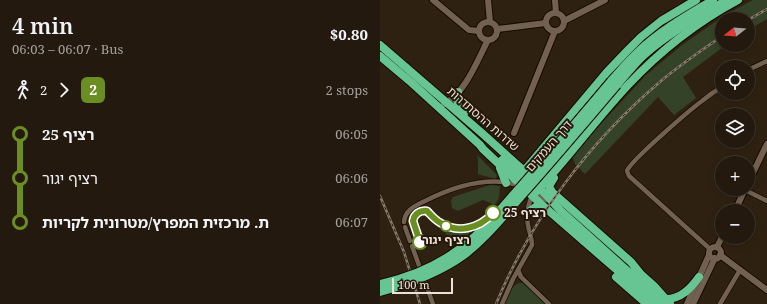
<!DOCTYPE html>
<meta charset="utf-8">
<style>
:root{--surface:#23190e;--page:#2b2217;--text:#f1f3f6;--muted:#a3a09e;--line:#40382e}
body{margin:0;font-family:"Noto Serif","Noto Sans Hebrew",serif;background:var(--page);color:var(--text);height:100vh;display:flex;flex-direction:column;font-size:15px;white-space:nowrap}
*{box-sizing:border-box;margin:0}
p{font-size:13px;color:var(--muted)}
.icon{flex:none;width:22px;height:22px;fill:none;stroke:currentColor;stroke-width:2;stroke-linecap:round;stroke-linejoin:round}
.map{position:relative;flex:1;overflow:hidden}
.details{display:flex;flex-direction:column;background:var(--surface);width:380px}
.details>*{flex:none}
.badge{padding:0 8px;border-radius:6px;font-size:14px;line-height:26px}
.needle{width:26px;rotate:253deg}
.tools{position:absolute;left:335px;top:12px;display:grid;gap:8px}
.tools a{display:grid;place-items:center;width:40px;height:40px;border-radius:50%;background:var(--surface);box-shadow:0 2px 6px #0003,0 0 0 1px var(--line);font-size:20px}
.scale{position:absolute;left:12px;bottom:10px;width:61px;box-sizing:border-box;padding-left:4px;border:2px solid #ece2d9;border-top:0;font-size:11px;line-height:14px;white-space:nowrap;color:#ece2d9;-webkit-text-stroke:3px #251709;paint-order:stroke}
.map>.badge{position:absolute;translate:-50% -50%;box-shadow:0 0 0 2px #fff}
.legs{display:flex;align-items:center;gap:6px;height:44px;padding:0 12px;font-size:13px}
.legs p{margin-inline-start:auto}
.headline{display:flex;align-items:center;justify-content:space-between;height:68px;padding:0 12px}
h1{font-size:22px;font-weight:600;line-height:30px}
ul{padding:0 12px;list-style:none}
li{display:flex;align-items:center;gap:14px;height:44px;font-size:15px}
li i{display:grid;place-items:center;width:6px;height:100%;margin:0 5px;background:currentColor}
li i::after{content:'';width:10px;height:10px;margin:-5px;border:3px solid;border-radius:50%;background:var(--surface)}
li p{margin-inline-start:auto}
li:first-child i{background:linear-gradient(#0000 50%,currentColor 0)}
li:last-child i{background:linear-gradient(currentColor 50%,#0000 0)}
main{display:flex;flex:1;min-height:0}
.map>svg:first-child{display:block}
.green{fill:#344327}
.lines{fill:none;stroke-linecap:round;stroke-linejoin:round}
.street-casing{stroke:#160a01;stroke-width:6}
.secondary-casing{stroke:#160a01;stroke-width:8}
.highway-casing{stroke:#160a01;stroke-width:10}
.street{stroke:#726151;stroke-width:4.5}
.secondary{stroke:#726151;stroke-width:6}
.highway{stroke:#67c593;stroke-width:8}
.rail-casing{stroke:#877b6e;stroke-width:2.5}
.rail{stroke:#251709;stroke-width:1;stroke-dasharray:3;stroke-linecap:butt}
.highway-bridge-casing{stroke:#160a01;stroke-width:10;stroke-linecap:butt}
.highway-bridge{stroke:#67c593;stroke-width:8}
.line-1-casing{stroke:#fff;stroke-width:9}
.line-1{stroke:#6b8e23;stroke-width:6}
.stop-1-dot{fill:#fff;stroke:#6b8e23;stroke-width:2}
.labels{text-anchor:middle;stroke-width:4;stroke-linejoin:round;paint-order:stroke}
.street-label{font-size:12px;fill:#ece2d9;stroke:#251709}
.stop-label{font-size:12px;font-weight:bold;fill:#ece2d9;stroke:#251709;text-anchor:start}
</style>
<main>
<section class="details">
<div class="headline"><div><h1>4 min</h1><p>06:03 – 06:07 · Bus</p></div><b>$0.80</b></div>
<div class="legs"><svg class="icon" aria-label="walk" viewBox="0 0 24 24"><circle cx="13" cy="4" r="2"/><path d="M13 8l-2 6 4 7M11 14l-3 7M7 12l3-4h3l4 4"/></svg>2<svg class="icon" aria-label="forward" viewBox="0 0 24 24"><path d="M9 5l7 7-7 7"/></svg><b class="badge" style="background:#6b8e23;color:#fff">2</b><p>2 stops</p></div>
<ul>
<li><i style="color:#6b8e23"></i><b>רציף 25</b><p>06:05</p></li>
<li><i style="color:#6b8e23"></i><span>רציף יגור</span><p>06:06</p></li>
<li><i style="color:#6b8e23"></i><b>ת. מרכזית המפרץ/מטרונית לקריות</b><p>06:07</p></li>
</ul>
</section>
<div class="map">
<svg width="387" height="304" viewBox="0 0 387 304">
<rect width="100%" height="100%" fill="#2f2112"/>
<g class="green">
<polygon points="373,0 387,0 387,19 368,30 368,19 342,19 342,45 346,45 303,77 316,98 294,115 278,97 205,174 195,164 192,155 266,75 302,45 345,15"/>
<polygon points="97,155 117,175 116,178 115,179 98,174 98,161"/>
<polygon points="110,185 120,186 119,198 113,208 111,203 103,200 78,211 72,208 71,201 73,197"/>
<polygon points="63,227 80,231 95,229 83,238 74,241 68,238"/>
<path d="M 139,283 L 143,283 L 166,304 L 125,304 C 128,296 130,286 139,283 Z"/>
</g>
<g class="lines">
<defs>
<g id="street">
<polyline points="368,70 387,61"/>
<polyline points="365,190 387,201"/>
<path d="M 24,222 C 25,209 37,205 47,200 C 71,188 97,179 124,182 C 139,184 154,191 166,200"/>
<polyline points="25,227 30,241"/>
<polyline points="32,246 53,304"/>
<path d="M 330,249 L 258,184 L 249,176 L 247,171 C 249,162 311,109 322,101 C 328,96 335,91 342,87"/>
<polyline points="138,270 141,277 169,304"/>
<path d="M 122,304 L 133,279 L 152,245 C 152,238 149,232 148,225 C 146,215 148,205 152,196"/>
<polyline points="340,304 360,270"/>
</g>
<g id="secondary">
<polyline points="53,0 89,30 99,31"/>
<polyline points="108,0 110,22"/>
<polyline points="175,0 176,13"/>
<circle cx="175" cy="22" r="9"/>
<polyline points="184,21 225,0"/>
<circle cx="108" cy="31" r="9"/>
<polyline points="117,29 166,23"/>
<path d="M 64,104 C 85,94 98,59 108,40"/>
<polyline points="134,133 175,31"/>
<polyline points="368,183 387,144"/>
<polyline points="355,211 365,189"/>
<polyline points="337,247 342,237"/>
<circle cx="335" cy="253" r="6"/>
<polyline points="340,255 387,290"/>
<polyline points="307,304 329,255"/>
<polyline points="313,304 335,258"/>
</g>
<g id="highway">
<polyline points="0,45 103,134 144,171 181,211 273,294 283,304"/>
<polyline points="0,56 32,83 100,145 103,149 161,204 275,303"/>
<path d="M 231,81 C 240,71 249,60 259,51 C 281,30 308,15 333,0"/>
<path d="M 237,85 C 246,75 254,64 264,55 C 289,33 318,17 347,0"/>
<path d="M 78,92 C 75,101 78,106 85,112"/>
<polyline points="122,160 144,178"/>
<polyline points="120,168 126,183"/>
<polyline points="174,178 169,186 172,192 251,262 259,272"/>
<polyline points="143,186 140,176 144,171 227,72 248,50 261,37 281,21 316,0"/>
<path d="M 157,191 C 189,157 216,119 248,85 C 280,51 317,22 358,0"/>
<polyline points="147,213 157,206 164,208"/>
<polyline points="255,269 274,286 290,304"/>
<polyline points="236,277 267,304"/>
<path d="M 286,299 C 301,299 311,288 319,277"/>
</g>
</defs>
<use href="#street" class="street-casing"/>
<use href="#secondary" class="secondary-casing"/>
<use href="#highway" class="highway-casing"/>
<use href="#street" class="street"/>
<use href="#secondary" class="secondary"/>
<use href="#highway" class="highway"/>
<defs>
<g id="rail">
<polyline points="368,20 387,9"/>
<polyline points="0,196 24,252 40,304"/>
<path d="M 116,304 C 151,219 210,141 281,81 C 300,65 321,51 342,36"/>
</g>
</defs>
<use href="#rail" class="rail-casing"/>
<use href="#rail" class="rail"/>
<defs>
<g id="highway-bridge">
<path d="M 0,284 C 27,278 55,267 78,250 C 100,235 116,214 134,194 C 167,157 199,119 231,81"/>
<path d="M 0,292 C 29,284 59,273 84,255 C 104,240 120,220 137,201 C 171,163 204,124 237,85"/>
</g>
</defs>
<use href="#highway-bridge" class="highway-bridge-casing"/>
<use href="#highway-bridge" class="highway-bridge"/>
</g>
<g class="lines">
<defs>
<path id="line-1" d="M 40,242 L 33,221 C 34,214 40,210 47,211 C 51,215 54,219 59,222 C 77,234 99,229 113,213"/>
</defs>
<use href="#line-1" class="line-1-casing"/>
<use href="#line-1" class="line-1"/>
</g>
<g class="stop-1-dot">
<circle cx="113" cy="213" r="7"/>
<circle cx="66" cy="226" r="5"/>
<circle cx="40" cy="242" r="7"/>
</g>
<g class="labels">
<g class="street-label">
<text transform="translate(103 119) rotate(41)" y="4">שדרות ההסתדרות</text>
<text transform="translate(169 146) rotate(-49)" y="4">דרך העמקים</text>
</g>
<g class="stop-label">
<text x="124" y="217">רציף 25</text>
<text x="66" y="244" text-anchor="middle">רציף יגור</text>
</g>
</g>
</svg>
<div class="tools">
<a><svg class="needle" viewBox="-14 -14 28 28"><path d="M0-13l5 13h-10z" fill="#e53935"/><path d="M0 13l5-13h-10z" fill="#a3a09e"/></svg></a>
<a><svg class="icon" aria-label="locate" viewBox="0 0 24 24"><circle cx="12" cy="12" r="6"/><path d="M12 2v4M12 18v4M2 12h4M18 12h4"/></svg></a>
<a><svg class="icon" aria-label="layers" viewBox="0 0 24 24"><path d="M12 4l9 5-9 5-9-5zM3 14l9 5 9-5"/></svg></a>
<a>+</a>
<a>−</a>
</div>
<div class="scale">100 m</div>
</div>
</main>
